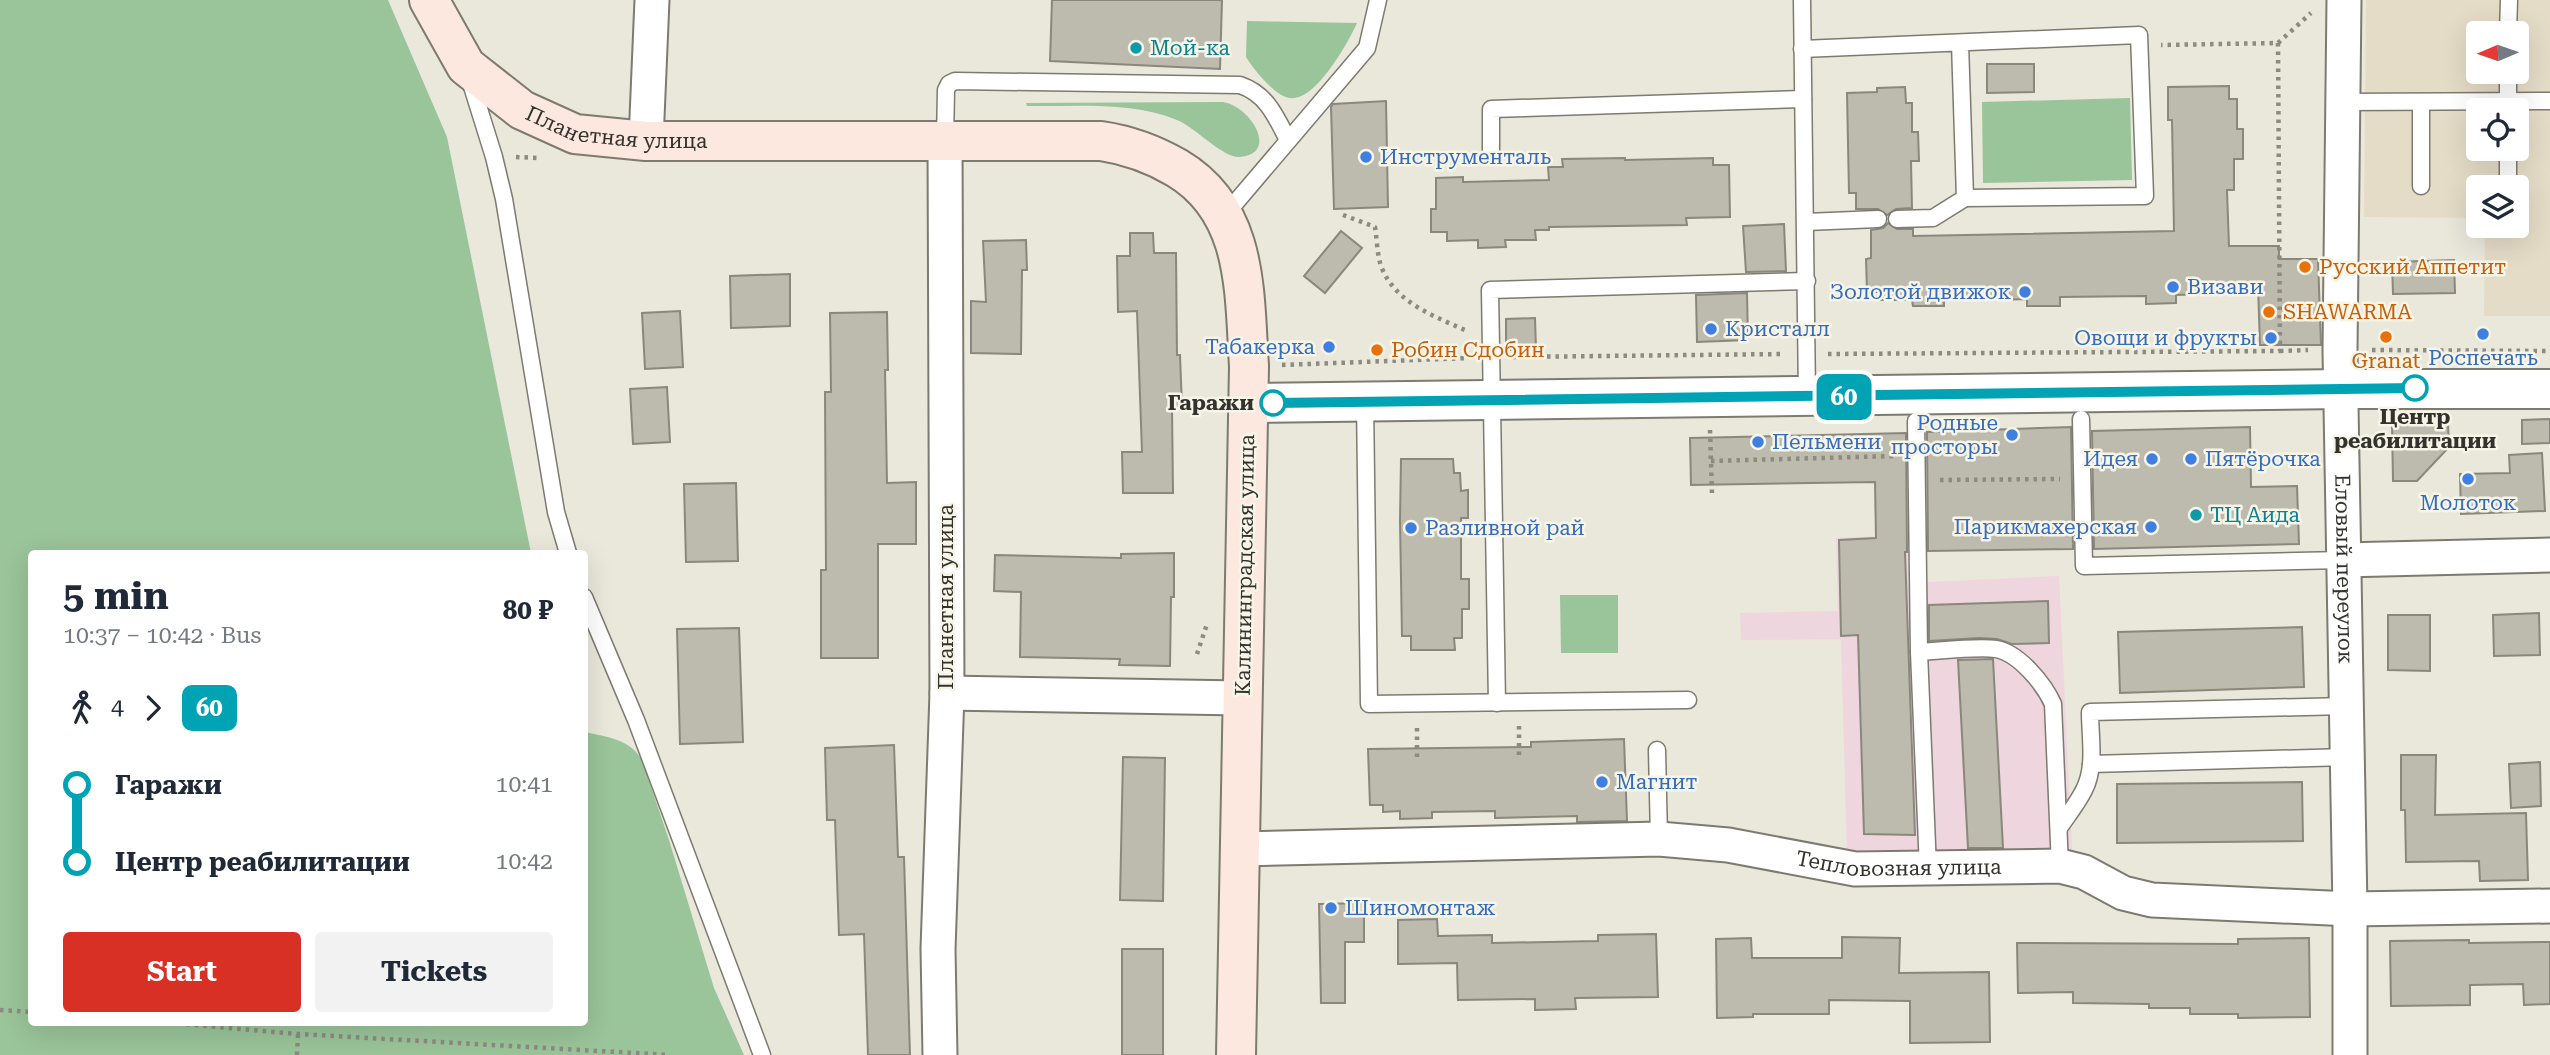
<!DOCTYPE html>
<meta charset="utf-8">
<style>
:root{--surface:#fff;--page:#f2f2f3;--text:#1f2937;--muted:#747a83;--accent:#d93025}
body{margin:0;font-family:"Roboto Serif",serif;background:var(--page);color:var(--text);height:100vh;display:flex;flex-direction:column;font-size:26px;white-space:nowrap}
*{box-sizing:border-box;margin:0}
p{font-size:23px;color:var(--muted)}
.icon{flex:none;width:38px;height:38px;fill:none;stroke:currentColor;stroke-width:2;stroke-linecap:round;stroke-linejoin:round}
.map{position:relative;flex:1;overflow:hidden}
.panel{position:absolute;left:28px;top:550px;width:560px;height:476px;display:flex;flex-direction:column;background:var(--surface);border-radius:7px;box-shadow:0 7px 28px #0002}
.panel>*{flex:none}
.badge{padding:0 14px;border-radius:10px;font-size:24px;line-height:46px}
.needle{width:46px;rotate:268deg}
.controls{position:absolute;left:2466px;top:21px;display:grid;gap:14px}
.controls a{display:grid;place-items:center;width:63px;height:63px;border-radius:7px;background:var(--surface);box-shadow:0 7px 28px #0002;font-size:35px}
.map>.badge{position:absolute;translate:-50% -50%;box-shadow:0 0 0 4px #fff}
.legs{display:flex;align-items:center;gap:10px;height:77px;padding:0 35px;font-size:23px}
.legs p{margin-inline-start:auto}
.head{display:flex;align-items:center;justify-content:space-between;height:119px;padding:0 35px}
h1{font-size:38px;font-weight:700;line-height:52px}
.action{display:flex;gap:14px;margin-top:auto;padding:14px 35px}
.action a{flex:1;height:80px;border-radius:7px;background:var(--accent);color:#fff;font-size:28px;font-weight:700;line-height:80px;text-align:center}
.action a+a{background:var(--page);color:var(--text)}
ul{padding:0 35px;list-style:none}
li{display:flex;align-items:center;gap:24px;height:77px;font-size:26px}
li i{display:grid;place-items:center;width:10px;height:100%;margin:0 9px;background:currentColor}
li i::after{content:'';width:18px;height:18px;margin:-9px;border:5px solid;border-radius:50%;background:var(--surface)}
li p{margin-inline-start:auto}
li:first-child i{background:linear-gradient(#0000 50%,currentColor 0)}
li:last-child i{background:linear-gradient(currentColor 50%,#0000 0)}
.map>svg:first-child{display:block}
.industrial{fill:#eed5de}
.education{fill:#e5dcc7;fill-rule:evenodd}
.green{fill:#9ac499}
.building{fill:#bdbaae;stroke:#8a877c;stroke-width:2}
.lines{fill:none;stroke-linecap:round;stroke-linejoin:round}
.service-casing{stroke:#7d7a6f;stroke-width:19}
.minor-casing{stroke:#7d7a6f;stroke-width:37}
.tertiary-casing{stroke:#7d7a6f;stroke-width:42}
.secondary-casing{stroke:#7d7a6f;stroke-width:42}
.path{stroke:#8c8a81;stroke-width:4.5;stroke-dasharray:3.5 5;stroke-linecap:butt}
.service{stroke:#fff;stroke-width:16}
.minor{stroke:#fff;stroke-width:33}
.tertiary{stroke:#fff;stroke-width:38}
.secondary{stroke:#fde8df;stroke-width:38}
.line-1-casing{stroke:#fff;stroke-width:16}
.line-1{stroke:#00a3b4;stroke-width:10}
.culture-dot{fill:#0f9aa8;stroke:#f7f4e8;stroke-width:2.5}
.shop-dot{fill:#3f7fe0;stroke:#f7f4e8;stroke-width:2.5}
.food-dot{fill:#e8710a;stroke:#f7f4e8;stroke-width:2.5}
.stop-1-dot{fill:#fff;stroke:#00a3b4;stroke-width:3.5}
.labels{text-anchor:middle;stroke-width:5;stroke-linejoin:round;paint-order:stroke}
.culture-label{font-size:21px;fill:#0d838f;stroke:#f7f4e8;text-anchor:start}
.street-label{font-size:21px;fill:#33322d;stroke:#f7f4e8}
.shop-label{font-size:21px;fill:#366cbe;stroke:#f7f4e8;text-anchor:start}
.food-label{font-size:21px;fill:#c56008;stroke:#f7f4e8;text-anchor:start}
.stop-label{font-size:21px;font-weight:bold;fill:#33322d;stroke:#f7f4e8;text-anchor:end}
</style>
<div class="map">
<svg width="2550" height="1055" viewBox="0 0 2550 1055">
<rect width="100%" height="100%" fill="#eae7db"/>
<polygon class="industrial" points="1907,535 1908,583 2059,576 2072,851 1847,855 1841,639 1741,640 1740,613 1838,611 1836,538"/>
<path class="education" d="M 2366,0 L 2550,0 L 2550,316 L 2484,316 L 2485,226 L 2516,226 L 2516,187 L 2478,187 L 2478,218 L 2364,217 ZM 2478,33 L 2516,33 L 2516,72 L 2478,72 ZM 2478,110 L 2516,110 L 2516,149 L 2478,149 Z"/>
<g class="green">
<path d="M 0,0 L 388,0 L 447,137 L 531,553 L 32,553 L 32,1022 L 584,1022 L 585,732 C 607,737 630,739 642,760 L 669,840 L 714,988 L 744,1055 L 0,1055 Z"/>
<path d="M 1247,21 L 1357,23 C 1348,43 1315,102 1290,98 C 1275,96 1254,70 1246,57 Z"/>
<polygon points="2130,98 2132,180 1983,183 1982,102"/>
<path d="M 1223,102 C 1250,106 1280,153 1240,157 C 1224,159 1195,127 1177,120 C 1131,101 1075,107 1027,106 L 1026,103 Z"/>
<polygon points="1560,595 1618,595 1618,653 1561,653"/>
</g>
<g class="building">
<polygon points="1052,0 1222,0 1220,69 1050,61"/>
<polygon points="1987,64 2034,64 2034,92 1987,93"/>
<polygon points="2229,86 2229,99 2237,99 2237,129 2243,129 2243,159 2234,159 2234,190 2227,190 2229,246 2279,246 2279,259 2318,259 2321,345 2260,345 2258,287 2206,288 2206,294 2176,295 2176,303 2146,304 2146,296 2060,297 2060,306 2027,306 2027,299 1998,300 1998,298 1944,299 1944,306 1913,306 1912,300 1881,300 1881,292 1867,292 1866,259 1871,258 1871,230 1883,228 1888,223 1897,229 1913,229 1913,236 2174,231 2172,120 2168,120 2168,87"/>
<polygon points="1905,87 1906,103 1912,103 1912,132 1918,132 1919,161 1911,161 1912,208 1896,209 1887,215 1878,209 1856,209 1856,193 1849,193 1847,93 1877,92 1877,88"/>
<polygon points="1386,101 1388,207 1334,209 1331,107 1333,104"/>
<polygon points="1625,158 1625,160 1713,158 1713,165 1729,165 1730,217 1686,218 1687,225 1549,227 1549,230 1535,230 1536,240 1505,240 1506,247 1478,248 1478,240 1447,241 1447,232 1431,232 1431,209 1436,209 1436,178 1463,177 1463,182 1549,180 1548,167 1563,167 1562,159"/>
<polygon points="1784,224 1786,271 1746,272 1743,226"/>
<polygon points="1341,231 1362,248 1325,293 1304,276"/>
<polygon points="1130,233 1153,233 1154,253 1176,253 1177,355 1180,355 1182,407 1172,407 1173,493 1123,493 1122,452 1142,452 1137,311 1118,312 1117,256 1130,256"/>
<polygon points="1026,240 1027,270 1022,270 1021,354 971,353 971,301 986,302 983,241"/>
<polygon points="2454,260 2455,293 2393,294 2392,262"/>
<polygon points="790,274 790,326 731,328 730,276"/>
<polygon points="1747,293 1748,340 1697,342 1696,295"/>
<polygon points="680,311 683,367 645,369 642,313"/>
<polygon points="887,312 888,370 885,370 887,483 916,482 916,544 878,544 878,658 821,658 821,570 826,570 825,392 831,392 830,313"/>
<polygon points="1535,318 1536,349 1506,350 1506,319"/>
<polygon points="667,387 670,442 633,444 630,389"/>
<polygon points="2550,419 2550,443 2522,444 2522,420"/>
<polygon points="2448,423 2449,447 2417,481 2393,481 2392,424"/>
<polygon points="2071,427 2073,549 1928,551 1927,432"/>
<polygon points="2250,427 2251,487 2297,486 2299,544 2094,549 2092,431"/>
<polygon points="1906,433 1907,552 1905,552 1915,835 1864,834 1858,635 1841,636 1839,540 1876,538 1875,482 1691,485 1690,438"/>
<polygon points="2542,453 2545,511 2461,514 2460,474 2510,473 2509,455"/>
<polygon points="1401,459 1453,459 1454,473 1460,473 1461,491 1468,490 1468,518 1461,518 1461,579 1469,579 1469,609 1462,609 1462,638 1454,638 1455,650 1411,650 1411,636 1402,636 1400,521"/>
<polygon points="736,483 738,561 686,562 684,484"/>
<polygon points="1174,553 1174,597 1171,597 1170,666 1119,665 1120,659 1020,657 1021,592 994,591 995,555 1121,558 1121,554"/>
<polygon points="2048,601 2049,643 2012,644 1997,639 1979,638 1929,641 1929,605"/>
<polygon points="2539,613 2540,655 2494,656 2493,615"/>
<polygon points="2388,615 2430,615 2430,671 2388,670"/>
<polygon points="2302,627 2304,687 2120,693 2118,632"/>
<polygon points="739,628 743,742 680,744 677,629"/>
<polygon points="1993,659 2003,848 1968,848 1958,660"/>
<polygon points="1624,739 1627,821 1577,822 1577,816 1495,818 1495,811 1432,812 1432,818 1400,819 1400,811 1383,812 1383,805 1370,805 1368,749 1531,747 1531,742"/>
<polygon points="894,745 898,857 904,857 910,1055 868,1055 864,934 839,935 835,820 827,820 825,748"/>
<polygon points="2401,755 2436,755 2435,815 2526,813 2528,880 2480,881 2479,861 2406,862 2405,810 2401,810"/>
<polygon points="1123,757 1165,758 1163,901 1120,900"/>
<polygon points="2540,762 2541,806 2511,808 2509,764"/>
<polygon points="2302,782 2303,841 2117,843 2117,784"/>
<polygon points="1364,903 1364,942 1345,942 1345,1003 1321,1003 1319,904"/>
<polygon points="1437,919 1438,936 1492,935 1492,943 1598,941 1598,935 1656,934 1658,997 1575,998 1576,1009 1535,1010 1535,999 1458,1000 1457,963 1398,964 1398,920"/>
<polygon points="1842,937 1900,938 1899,973 1989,972 1990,1042 1910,1043 1910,1001 1829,1000 1829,1014 1753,1014 1753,1017 1717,1018 1716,939 1751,938 1752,958 1842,958"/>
<polygon points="2309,938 2310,1017 2238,1018 2238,1014 2190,1014 2190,1008 2149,1008 2149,1004 2073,1003 2073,992 2018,993 2017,943 2238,944 2238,939"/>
<polygon points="2469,940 2469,943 2550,942 2550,1004 2524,1005 2523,984 2470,985 2470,1005 2391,1006 2390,941"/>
<rect x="1122" y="949" width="41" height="106"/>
</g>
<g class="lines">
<defs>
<g id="service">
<polyline points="1802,0 1807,396"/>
<polyline points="2508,33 2509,0"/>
<polyline points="1802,49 2139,35 2145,196 1965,198 1960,43"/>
<polyline points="470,80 494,157 504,199 556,512 568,553"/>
<polyline points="2342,102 2550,101"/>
<polyline points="2508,110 2508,72"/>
<path d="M 945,140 L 946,90 L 949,84 L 955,81 L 1240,85 C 1267,94 1276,117 1288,140"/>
<polyline points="1491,154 1491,109 1803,99"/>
<polyline points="2421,186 2421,102"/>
<polyline points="2508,187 2508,149"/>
<polyline points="1225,215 1367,48 1378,0"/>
<polyline points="1897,219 1933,218 1965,198"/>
<polyline points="1806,222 1878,219"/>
<polyline points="1365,401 1369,704 1688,700"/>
<polyline points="2081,419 2084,566 2342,560"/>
<polyline points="1916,421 1919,652 1928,869"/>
<polyline points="584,597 636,720 762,1055"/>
<path d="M 1919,652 C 1939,651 1978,646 1996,649 C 2019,653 2044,684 2053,704 L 2060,866"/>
<polyline points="1497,703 1490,290 1807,281"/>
<polyline points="1657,750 1659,839"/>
<polyline points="2091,764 2347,757"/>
<path d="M 2059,828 C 2067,816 2077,804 2084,790 C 2096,767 2090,738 2090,712 L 2345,706"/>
</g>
<g id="minor">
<path id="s1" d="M 2344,0 L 2340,350 L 2350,909 L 2350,1055"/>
<polyline points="646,141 652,0"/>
<polyline points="2342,560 2550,555"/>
<polyline points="947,693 1242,698"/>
<path id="s2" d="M 1241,849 L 1659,839 L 1728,845 L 1855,869 L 2060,866 L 2084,872 L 2123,893 L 2152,900 L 2350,909 L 2550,906"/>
<polyline points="940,1055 938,949 947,693 945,140"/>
</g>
<polyline id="tertiary" points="1248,403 2341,389 2550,389"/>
<g id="secondary">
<path id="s3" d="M 429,0 L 466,66 L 522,110 L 575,134 L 646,141 L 1101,141 C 1128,145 1153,154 1177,168 C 1249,211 1244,292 1249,366 L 1236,1055"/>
</g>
</defs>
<use href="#service" class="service-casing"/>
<use href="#minor" class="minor-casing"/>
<use href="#tertiary" class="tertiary-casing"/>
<use href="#secondary" class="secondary-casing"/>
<g class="path">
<polyline points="2278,43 2311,13"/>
<polyline points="516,157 539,158"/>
<path d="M 1343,215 L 1375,227 C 1377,239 1377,254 1381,266 C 1395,303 1434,316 1467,331"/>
<polyline points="2372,350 2550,351"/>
<polyline points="2280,351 2308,350"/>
<polyline points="1828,354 2280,351 2278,43 2161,45"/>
<polyline points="1513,357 1784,354"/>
<polyline points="1282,365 1469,358"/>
<polyline points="1710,430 1712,494"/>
<polyline points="1711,461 1895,456"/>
<polyline points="1940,480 2060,479"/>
<polyline points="1197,654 1207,624"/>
<polyline points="1519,726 1519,756"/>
<polyline points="1417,757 1417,726"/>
<polyline points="0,1010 32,1012"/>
<polyline points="161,1022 298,1034 670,1055"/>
<polyline points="297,1055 298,1034"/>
</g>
<use href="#service" class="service"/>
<use href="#minor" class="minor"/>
<use href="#tertiary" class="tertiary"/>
<use href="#secondary" class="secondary"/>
</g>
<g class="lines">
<defs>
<polyline id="line-1" points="1273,403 2415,388"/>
</defs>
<use href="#line-1" class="line-1-casing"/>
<use href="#line-1" class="line-1"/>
</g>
<g class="culture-dot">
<circle cx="1136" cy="48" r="7"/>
<circle cx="2196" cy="515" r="7"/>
</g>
<g class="shop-dot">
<circle cx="1366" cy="157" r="7"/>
<circle cx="2173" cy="287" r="7"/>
<circle cx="2025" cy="292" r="7"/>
<circle cx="1711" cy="329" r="7"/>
<circle cx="2483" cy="334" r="7"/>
<circle cx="2271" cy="338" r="7"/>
<circle cx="1329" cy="347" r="7"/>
<circle cx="2012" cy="435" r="7"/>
<circle cx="1758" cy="442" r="7"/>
<circle cx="2152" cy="459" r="7"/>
<circle cx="2191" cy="459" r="7"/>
<circle cx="2468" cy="479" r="7"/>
<circle cx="2151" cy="527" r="7"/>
<circle cx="1411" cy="528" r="7"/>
<circle cx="1602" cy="782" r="7"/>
<circle cx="1331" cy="908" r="7"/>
</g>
<g class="food-dot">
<circle cx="2305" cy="267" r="7"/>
<circle cx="2269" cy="312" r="7"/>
<circle cx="2386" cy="337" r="7"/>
<circle cx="1377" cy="350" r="7"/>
</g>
<g class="stop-1-dot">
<circle cx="2415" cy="388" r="12"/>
<circle cx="1273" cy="403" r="12"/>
</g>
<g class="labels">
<g class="culture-label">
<text x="1150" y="55">Мой-ка</text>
<text x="2210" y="522">ТЦ Аида</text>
</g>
<g class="street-label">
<text dy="7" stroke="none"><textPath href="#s3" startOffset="245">Планетная улица</textPath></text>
<text transform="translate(1245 565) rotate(-89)" y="7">Калининградская улица</text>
<text dy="7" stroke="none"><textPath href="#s1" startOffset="569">Еловый переулок</textPath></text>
<text transform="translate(946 597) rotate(-90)" y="7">Планетная улица</text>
<text dy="7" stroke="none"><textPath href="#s2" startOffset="660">Тепловозная улица</textPath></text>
</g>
<g class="shop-label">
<text x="1380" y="164">Инструменталь</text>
<text x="2187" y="294">Визави</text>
<text x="2011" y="299" text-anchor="end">Золотой движок</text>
<text x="1725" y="336">Кристалл</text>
<text x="2257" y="345" text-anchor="end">Овощи и фрукты</text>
<text x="1315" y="354" text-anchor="end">Табакерка</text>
<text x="2483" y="365" text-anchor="middle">Роспечать</text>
<text x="1998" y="430" text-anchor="end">Родные<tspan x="1998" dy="24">просторы</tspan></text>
<text x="1772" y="449">Пельмени</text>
<text x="2138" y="466" text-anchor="end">Идея</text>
<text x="2205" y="466">Пятёрочка</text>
<text x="2468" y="510" text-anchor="middle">Молоток</text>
<text x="2137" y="534" text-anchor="end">Парикмахерская</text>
<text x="1425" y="535">Разливной рай</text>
<text x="1616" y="789">Магнит</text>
<text x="1345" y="915">Шиномонтаж</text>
</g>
<g class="food-label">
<text x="2319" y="274">Русский Аппетит</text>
<text x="2283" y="319">SHAWARMA</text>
<text x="1391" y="357">Робин Сдобин</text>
<text x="2386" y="368" text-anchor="middle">Granat</text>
</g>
<g class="stop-label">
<text x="1254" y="410">Гаражи</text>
<text x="2415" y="424" text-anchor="middle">Центр<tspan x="2415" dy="24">реабилитации</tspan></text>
</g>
</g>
</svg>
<div class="controls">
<a><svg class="needle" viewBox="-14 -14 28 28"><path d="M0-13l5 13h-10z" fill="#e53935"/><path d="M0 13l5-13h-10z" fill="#747a83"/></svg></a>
<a><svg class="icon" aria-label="locate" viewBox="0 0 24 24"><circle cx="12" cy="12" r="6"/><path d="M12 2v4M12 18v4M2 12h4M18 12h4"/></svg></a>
<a><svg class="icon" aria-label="layers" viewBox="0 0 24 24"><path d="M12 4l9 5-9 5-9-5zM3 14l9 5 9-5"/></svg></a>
</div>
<b class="badge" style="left:1844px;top:397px;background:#00a3b4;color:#fff">60</b>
<section class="panel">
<div class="head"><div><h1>5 min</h1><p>10:37 – 10:42 · Bus</p></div><b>80 ₽</b></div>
<div class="legs"><svg class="icon" aria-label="walk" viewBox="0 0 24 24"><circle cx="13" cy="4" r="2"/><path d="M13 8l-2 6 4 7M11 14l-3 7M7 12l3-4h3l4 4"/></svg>4<svg class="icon" aria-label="forward" viewBox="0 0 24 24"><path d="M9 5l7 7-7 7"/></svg><b class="badge" style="background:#00a3b4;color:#fff">60</b></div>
<ul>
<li><i style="color:#00a3b4"></i><b>Гаражи</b><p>10:41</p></li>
<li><i style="color:#00a3b4"></i><b>Центр реабилитации</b><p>10:42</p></li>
</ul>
<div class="action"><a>Start</a><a>Tickets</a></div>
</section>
</div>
